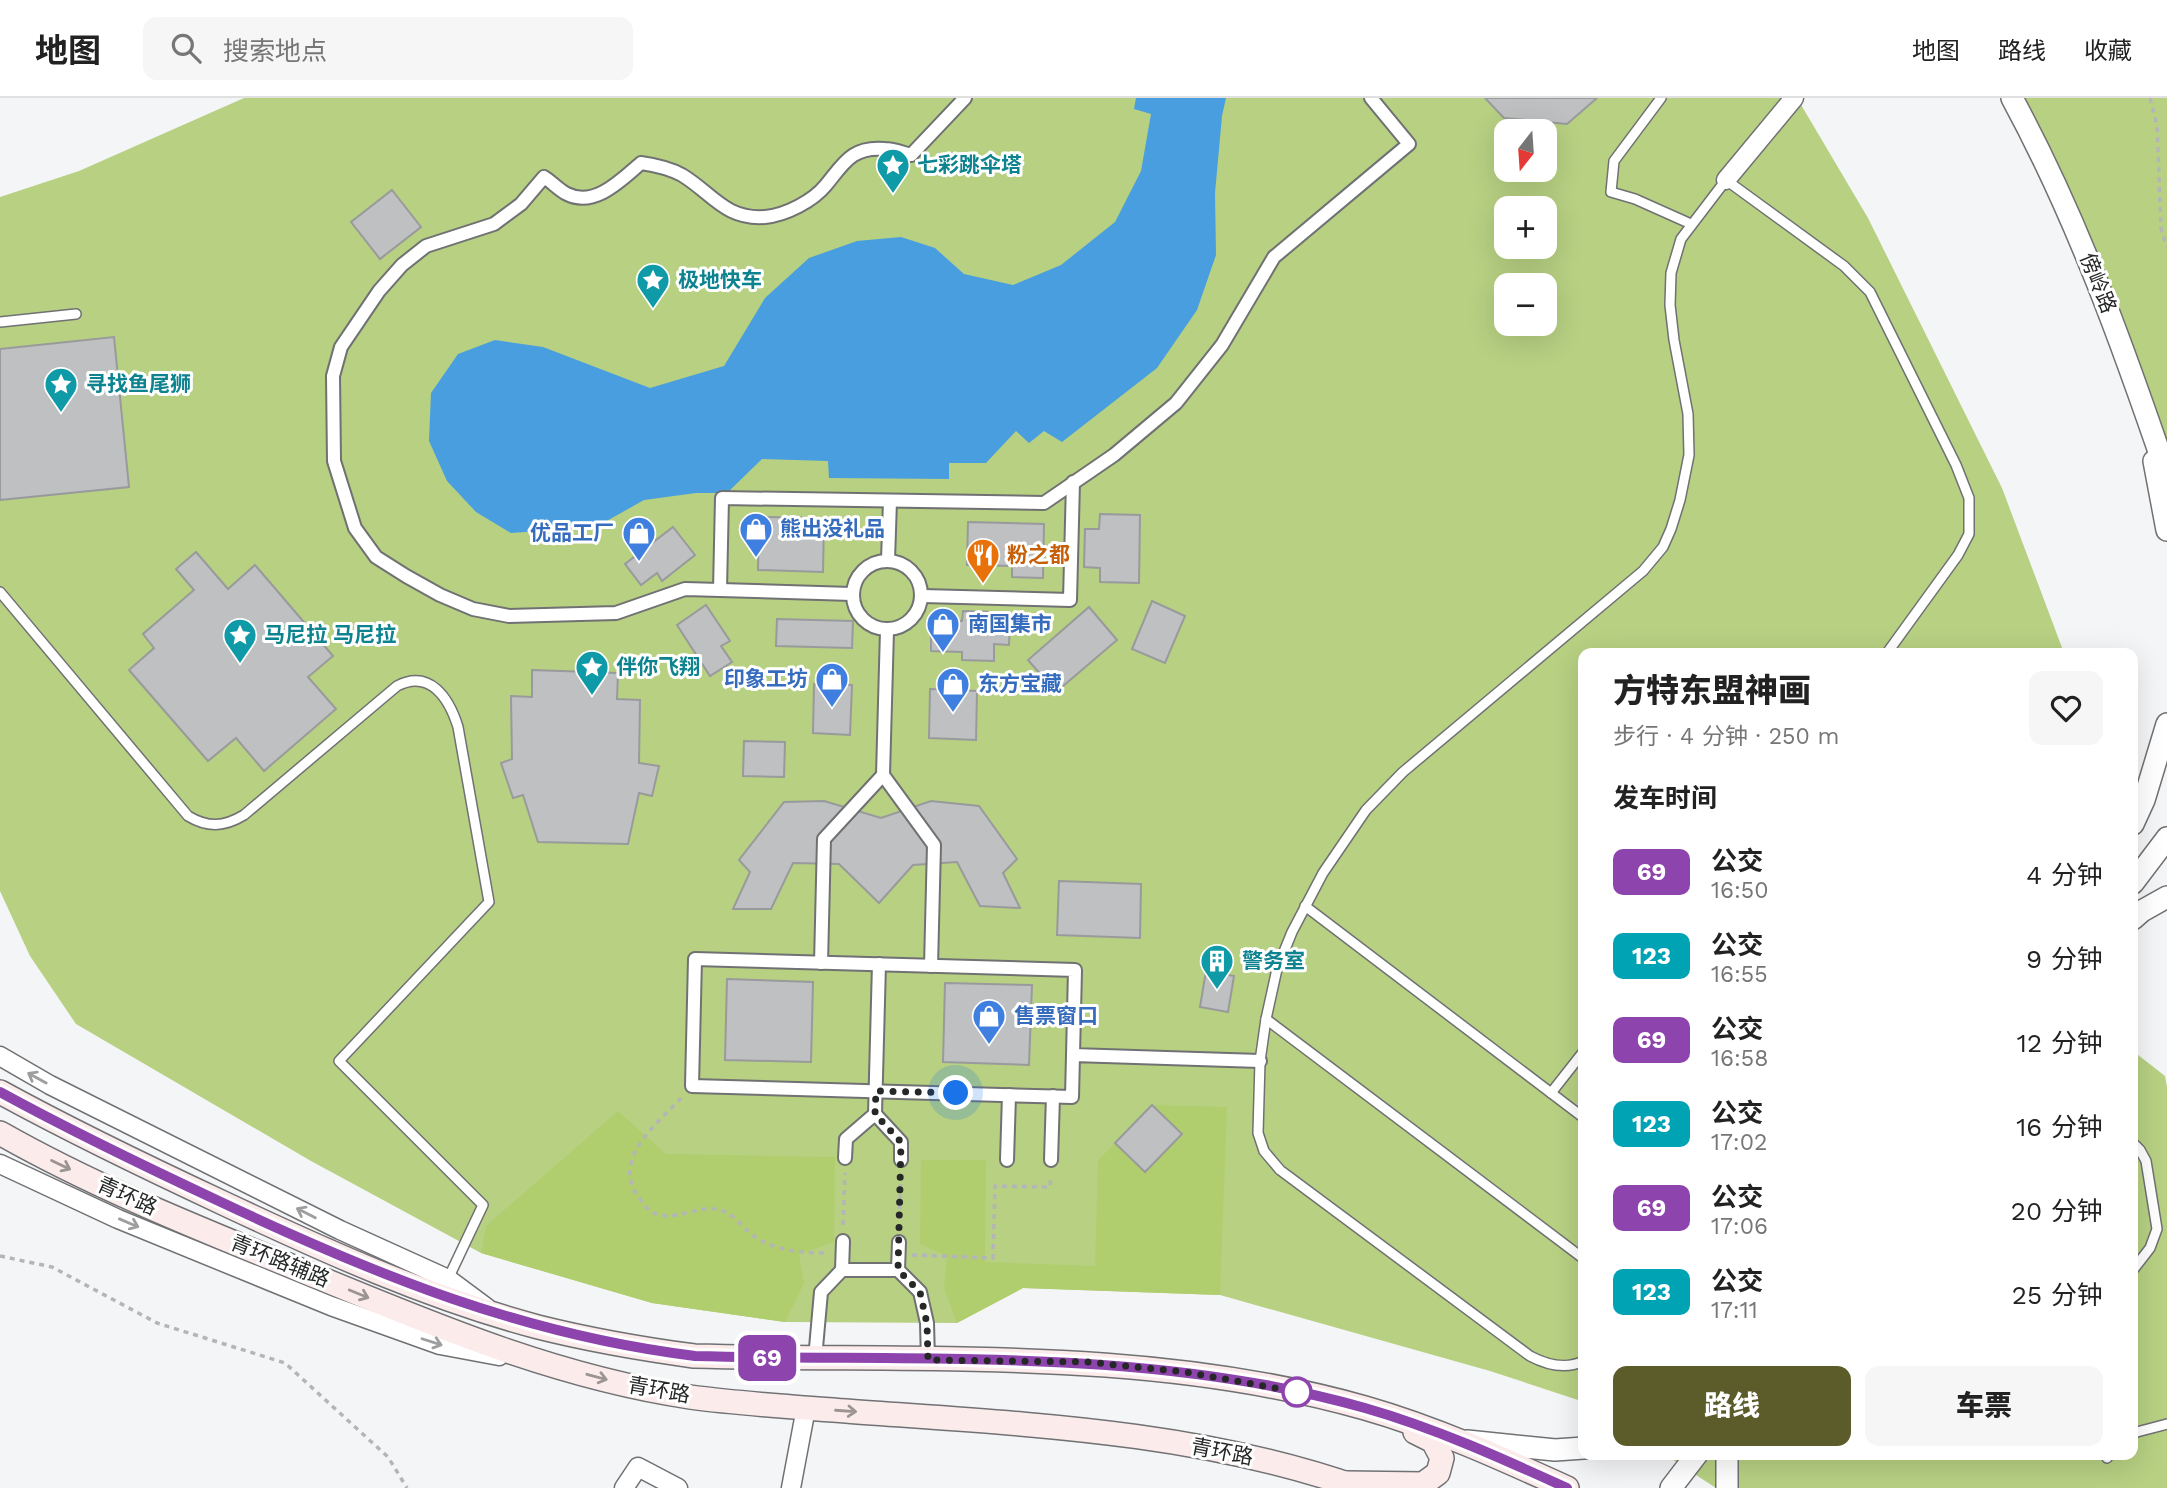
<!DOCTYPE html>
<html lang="zh">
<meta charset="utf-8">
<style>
:root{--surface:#fff;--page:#f6f6f6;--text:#222;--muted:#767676;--line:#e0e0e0;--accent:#5b5c29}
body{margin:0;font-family:"Work Sans","Noto Sans SC",sans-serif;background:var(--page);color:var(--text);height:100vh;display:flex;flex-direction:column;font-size:26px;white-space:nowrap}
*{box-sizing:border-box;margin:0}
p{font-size:23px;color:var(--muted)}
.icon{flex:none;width:38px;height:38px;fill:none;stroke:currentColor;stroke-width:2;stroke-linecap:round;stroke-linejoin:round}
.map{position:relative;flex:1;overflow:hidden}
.details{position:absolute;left:1578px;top:550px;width:560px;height:812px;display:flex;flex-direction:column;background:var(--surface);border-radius:14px;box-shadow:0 7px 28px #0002}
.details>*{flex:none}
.badge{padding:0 14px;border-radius:10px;font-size:24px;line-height:46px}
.needle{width:46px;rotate:197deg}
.buttons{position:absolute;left:1494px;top:21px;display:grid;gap:14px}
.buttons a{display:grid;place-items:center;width:63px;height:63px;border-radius:14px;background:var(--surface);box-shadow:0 7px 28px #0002;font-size:35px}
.you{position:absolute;width:35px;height:35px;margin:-18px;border:5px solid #fff;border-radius:50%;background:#1a73e8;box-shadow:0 0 0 10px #1a73e833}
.map>.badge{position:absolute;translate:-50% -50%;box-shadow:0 0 0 4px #fff}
h2{padding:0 35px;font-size:26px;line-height:63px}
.round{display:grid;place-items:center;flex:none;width:74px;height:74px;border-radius:14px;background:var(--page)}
.headline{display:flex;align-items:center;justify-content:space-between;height:119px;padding:0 35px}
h1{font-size:33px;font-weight:800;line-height:52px}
.action{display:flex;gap:14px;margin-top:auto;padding:14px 35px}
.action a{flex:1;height:80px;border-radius:14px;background:var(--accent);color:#fff;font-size:28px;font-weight:800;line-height:80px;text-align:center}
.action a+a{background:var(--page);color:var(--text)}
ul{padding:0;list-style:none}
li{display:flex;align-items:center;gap:21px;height:84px;padding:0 35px}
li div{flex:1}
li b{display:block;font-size:26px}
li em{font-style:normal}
li .badge{min-width:77px;font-weight:700;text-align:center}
header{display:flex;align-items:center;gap:42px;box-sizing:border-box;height:98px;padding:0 35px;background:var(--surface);border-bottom:2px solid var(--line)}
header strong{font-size:33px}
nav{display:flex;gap:38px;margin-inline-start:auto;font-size:24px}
.search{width:490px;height:63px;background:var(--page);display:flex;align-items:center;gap:18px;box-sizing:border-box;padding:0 24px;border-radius:14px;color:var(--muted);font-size:26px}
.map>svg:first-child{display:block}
.green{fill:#b7d082;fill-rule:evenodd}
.forest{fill:#b1ce6e}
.water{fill:#499edf}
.building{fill:#bec0c1;stroke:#999a9c;stroke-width:2}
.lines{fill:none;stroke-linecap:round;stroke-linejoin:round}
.service-casing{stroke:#707173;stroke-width:12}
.pedestrian-casing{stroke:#707173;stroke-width:16}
.minor-casing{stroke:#707173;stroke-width:21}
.tertiary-casing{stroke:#707173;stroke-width:24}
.secondary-casing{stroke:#707173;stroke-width:26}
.path{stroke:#b4b5b6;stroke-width:3.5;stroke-dasharray:5 5;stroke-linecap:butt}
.service{stroke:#fff;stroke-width:9}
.pedestrian{stroke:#fff;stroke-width:12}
.minor{stroke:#fff;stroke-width:18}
.tertiary{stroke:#fff;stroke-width:21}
.secondary{stroke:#fcebeb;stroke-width:23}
.oneway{stroke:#9d9e9e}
.oneway2{stroke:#9c9393}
.line-casing{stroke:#fff;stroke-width:16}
.line{stroke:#8e44ad;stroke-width:10}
.walk{stroke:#262727;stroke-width:7;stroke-dasharray:0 12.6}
.stop-dot{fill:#fff;stroke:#8e44ad;stroke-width:3.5}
.labels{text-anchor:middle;stroke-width:6;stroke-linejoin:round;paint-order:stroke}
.culture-label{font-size:21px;font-weight:bold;fill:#0d838f;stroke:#fff;text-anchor:start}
.street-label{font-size:21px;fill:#262727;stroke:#fff}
.shop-label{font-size:21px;font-weight:bold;fill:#366cbe;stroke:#fff;text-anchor:start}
.food-label{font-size:21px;font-weight:bold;fill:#c56008;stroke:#fff;text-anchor:start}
</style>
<header>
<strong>地图</strong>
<div class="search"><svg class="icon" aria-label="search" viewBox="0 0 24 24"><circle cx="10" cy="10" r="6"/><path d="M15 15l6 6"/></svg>搜索地点</div>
<nav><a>地图</a><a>路线</a><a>收藏</a></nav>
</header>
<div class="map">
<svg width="2167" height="1390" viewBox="0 0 2167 1390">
<rect width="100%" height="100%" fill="#f4f5f7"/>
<g class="green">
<path d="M 244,0 L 1797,0 L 1868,120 L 2002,390 L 2064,555 L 1584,555 L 1584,1304 L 1490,1273 L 1220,1197 L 1023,1190 L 957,1225 L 785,1224 L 652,1205 L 481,1155 L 311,1063 L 76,926 L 30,858 L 0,793 L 0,99 L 79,73 ZM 1507,33 L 1545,33 L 1545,72 L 1507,72 ZM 1507,110 L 1545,110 L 1545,149 L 1507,149 ZM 1507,187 L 1545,187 L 1545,226 L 1507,226 Z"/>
<polygon points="2012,0 2167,0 2167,377"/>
<polygon points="2133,953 2165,978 2167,989 2167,1390 1716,1390 1664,1356 2133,1356"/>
</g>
<g class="forest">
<polygon points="1152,1007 1227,1009 1220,1197 1023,1190 957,1225 944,1190 947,1158 920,1146 921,1062 986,1062 985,1164 1095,1168 1098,1062 1115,1045 1146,1074 1182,1036"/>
<polygon points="618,1013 666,1056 835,1059 834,1144 799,1156 804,1185 785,1224 652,1205 481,1155 486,1128"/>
</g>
<polygon class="water" points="1136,0 1226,0 1222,18 1215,95 1216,157 1197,212 1157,270 1062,344 1044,333 1029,345 1016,333 986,365 949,365 949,381 829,380 828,363 762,361 727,395 696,395 644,402 596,429 511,435 476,414 447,383 429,343 431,295 458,256 495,242 543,249 650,290 724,268 765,200 809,160 857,143 901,139 935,150 964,176 1013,187 1061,167 1115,124 1141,73 1151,16 1134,11"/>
<g class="building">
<polygon points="1485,0 1597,0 1567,26 1504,20"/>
<polygon points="392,92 421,129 380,161 351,124"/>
<polygon points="114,239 129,389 0,402 0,251"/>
<polygon points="1100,416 1140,417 1139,485 1100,484 1100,470 1084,469 1085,431 1099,431"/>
<polygon points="759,419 824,420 823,474 758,472"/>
<polygon points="968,424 1044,426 1043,480 1012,479 1012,468 967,467"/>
<polygon points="673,429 695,457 662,483 657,475 641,487 625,466"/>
<polygon points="196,454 228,491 255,467 333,558 308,579 336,611 264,673 236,640 208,663 129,572 154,550 143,536 194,492 176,471"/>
<polygon points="1152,503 1185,518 1165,565 1132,551"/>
<polygon points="706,507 730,543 721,548 732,564 710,578 677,527"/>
<polygon points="1089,509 1117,542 1056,594 1028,562"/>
<polygon points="963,513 995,514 995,524 1010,524 1009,547 994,546 994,563 962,562 962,554 931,553 931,522 962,523"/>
<polygon points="777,521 853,523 852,550 776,548"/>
<polygon points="532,572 618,575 617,601 640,602 639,665 659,668 652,698 639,695 628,746 538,744 523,697 513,700 501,665 512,661 511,598 532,599"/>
<polygon points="814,586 852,587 850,637 813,635"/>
<polygon points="930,591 977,593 976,642 929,640"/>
<polygon points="744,643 785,644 784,679 743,678"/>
<polygon points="824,703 881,720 931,703 979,708 1017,761 1003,775 1020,810 980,808 957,764 913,767 879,805 839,766 793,765 771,811 733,811 750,774 739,762 784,704"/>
<polygon points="1059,783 1141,786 1140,840 1057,837"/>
<polygon points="1206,873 1234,878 1228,914 1200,909"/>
<polygon points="727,881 813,884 811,964 725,962"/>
<polygon points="945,885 1032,887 1029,967 943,964"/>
<polygon points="1152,1007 1182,1036 1145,1074 1115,1045"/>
</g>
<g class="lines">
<defs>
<g id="service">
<polyline points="1661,0 1614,63 1611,94 1635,101 1691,126"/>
<polyline points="0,224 76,216"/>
<path d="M 0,494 L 188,718 C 208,730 224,729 244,717 L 397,588 C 430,571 449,600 458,629 L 489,804 L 339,963 L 483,1107 L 448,1181"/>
<polyline points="1305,808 1584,1020"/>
<polyline points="1266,921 1584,1161"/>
<polyline points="1551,995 1584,953"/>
<polyline points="2133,1045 2140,1052 2146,1063 2157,1131 2150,1150 2133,1172"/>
<path d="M 1584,1263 C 1565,1272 1547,1267 1530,1258 L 1280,1072 L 1264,1053 L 1258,1035 L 1260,963 L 1266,921 L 1277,871 L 1292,834 L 1323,775 L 1366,712 L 1403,674 L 1643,473 L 1663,449 L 1671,431 L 1680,402 L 1689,357 L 1688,316 L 1674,242 L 1670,207 L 1671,175 L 1681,141 L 1726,82 L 1844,168 L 1870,194 L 1956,367 L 1969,400 L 1969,436 L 1958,457 L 1887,555"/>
<polyline points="2133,1335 2167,1326"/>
<polyline points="2107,1360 2110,1356"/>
</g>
<g id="pedestrian">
<polyline points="888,462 890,403"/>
<circle cx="887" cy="497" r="34"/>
<polyline points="720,492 722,400 1044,405 1114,357 1176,305 1222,247 1274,159 1409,46 1371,0"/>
<path d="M 852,496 L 685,491 L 616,515 L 509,518 L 473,511 L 440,497 L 406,478 L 376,459 L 355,430 L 334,363 L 333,278 L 341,249 L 379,193 L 402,167 L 426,148 L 494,126 L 521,106 L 544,79 C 552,84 559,92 567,96 C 595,110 622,81 641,65 C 655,67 669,70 682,77 C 712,95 725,122 765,119 C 786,117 813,103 826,87 C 844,65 852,48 885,51 C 894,51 903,55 911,57 L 965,0"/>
<polyline points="923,498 1070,502 1073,384"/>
<polyline points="883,677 887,532"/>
<polyline points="821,865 824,741 883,677 934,747 931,868"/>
<polyline points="1073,957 1072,999 692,988 695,861 1075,872 1073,957 1260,963"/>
<polyline points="875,1016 879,866"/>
<polyline points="845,1060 846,1041 875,1016 901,1044 901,1062"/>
<polyline points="1007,1062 1009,997"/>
<polyline points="1051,1062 1053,998"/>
<polyline points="842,1172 843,1143"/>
<polyline points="898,1172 899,1144"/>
<polyline points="815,1261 821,1194 842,1172 898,1172 920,1194 927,1225 928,1262"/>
</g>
<g id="minor">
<polyline points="1726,82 1794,0"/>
<polyline points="0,958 50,987 340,1132 448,1181 487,1210"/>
<polyline points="0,1066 118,1121 331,1208 440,1247 499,1258"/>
<polyline points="624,1390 638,1369 678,1390"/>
<polyline points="791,1390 806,1310"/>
</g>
<g id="tertiary">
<path d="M 2012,0 C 2077,120 2123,248 2167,377"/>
<polyline points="2154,363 2167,432"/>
<polyline points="2133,726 2144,702 2167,626"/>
<polyline points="2133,785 2167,740"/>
<polyline points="2133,821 2142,813 2167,799"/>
<polyline points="1467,1343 1555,1352 1584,1350"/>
<polyline points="1671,1390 1697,1356"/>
<polyline points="1727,1390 1727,1356"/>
</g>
<g id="secondary">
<path d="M 0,994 C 73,1034 148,1070 223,1105 C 325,1153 429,1200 538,1229 C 590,1242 642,1251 694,1258 C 918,1264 1147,1248 1365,1310 C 1435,1330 1501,1360 1567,1390"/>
<path d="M 0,1035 C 95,1089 198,1130 298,1171 C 424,1223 554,1279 690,1299 C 742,1306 794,1309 846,1313 C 1018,1326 1195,1332 1359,1390"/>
<polyline points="1346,1385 1423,1386 1438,1375 1442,1360 1433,1343 1415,1334"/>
</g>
</defs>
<use href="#service" class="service-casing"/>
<use href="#pedestrian" class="pedestrian-casing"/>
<use href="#minor" class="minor-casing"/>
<use href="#tertiary" class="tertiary-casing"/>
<use href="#secondary" class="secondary-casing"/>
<g class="path">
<polyline points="2150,0 2157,27 2161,131 2167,149"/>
<path d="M 681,1000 C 658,1025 612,1060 637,1097 C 644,1107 648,1115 660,1117 C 682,1121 701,1105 723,1113 C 736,1118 741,1128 751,1136 C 774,1153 801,1155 827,1155"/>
<polyline points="843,1127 845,1075"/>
<polyline points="899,1131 901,1076"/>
<polyline points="912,1157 993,1160 995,1088 1050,1089 1051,1078"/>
<polyline points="0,1158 52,1169 157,1225 285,1265 388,1359 407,1390"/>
</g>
<use href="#service" class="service"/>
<use href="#pedestrian" class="pedestrian"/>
<use href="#minor" class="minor"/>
<use href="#tertiary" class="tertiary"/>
<use href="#secondary" class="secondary"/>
</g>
<defs><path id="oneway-shaft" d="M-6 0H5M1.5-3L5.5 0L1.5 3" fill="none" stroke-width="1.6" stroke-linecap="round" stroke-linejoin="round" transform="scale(1.75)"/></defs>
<g class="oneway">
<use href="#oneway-shaft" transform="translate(37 980) rotate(-151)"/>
<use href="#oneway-shaft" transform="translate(306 1115) rotate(-153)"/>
<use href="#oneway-shaft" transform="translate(129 1125) rotate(23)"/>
<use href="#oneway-shaft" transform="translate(432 1244) rotate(18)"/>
</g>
<g class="oneway2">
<use href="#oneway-shaft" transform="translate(61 1067) rotate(26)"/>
<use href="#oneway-shaft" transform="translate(359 1196) rotate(22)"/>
<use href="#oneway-shaft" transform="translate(597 1279) rotate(15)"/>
<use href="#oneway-shaft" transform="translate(846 1313) rotate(4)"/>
</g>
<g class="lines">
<defs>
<path id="line" d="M 0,994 C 73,1034 148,1070 223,1105 C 378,1178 524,1237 695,1258 C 918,1264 1147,1248 1365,1310 C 1435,1330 1501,1360 1567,1390"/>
</defs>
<use href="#line" class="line-casing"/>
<use href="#line" class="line"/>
<polyline class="walk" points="956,995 876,993 875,1016 901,1044 898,1172 920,1194 927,1226 928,1262 1087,1264 1186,1274 1297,1294"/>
</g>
<defs>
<symbol id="sight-pin" viewBox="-11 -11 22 30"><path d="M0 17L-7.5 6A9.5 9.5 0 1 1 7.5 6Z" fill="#0f9aa8" stroke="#fff"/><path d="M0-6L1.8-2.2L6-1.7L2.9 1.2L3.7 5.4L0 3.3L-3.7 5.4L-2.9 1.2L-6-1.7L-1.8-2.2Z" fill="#fff"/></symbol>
<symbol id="shop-pin" viewBox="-11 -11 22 30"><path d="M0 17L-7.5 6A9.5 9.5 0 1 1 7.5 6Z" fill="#3f7fe0" stroke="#fff"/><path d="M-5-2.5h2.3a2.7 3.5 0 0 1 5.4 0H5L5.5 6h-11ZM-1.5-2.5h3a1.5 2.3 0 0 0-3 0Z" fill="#fff"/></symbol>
<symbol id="restaurant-pin" viewBox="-11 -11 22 30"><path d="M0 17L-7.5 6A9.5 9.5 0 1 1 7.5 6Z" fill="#e8710a" stroke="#fff"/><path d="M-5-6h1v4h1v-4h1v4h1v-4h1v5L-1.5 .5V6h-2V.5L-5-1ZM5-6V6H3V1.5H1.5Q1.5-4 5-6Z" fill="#fff"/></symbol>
<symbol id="building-pin" viewBox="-11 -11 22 30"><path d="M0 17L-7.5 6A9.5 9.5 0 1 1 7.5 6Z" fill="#0f9aa8" stroke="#fff"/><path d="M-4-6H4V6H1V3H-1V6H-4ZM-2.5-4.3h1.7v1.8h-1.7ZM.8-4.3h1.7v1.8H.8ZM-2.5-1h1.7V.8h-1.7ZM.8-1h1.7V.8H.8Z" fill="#fff"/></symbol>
</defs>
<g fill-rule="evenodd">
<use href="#sight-pin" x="874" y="48" width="38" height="52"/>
<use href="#sight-pin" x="634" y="163" width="38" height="52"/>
<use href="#sight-pin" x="42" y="267" width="38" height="52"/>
<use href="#shop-pin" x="737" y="412" width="38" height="52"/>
<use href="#shop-pin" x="620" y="416" width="38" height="52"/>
<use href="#restaurant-pin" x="964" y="438" width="38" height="52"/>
<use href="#shop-pin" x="924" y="507" width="38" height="52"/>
<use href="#sight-pin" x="221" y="518" width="38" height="52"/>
<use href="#sight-pin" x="573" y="550" width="38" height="52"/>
<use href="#shop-pin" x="813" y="562" width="38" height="52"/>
<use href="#shop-pin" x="934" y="567" width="38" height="52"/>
<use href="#building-pin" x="1198" y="844" width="38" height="52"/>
<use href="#shop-pin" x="970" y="899" width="38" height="52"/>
</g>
<circle class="stop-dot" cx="1297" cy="1294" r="14"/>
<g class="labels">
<g class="culture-label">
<text x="917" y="74">七彩跳伞塔</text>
<text x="678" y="189">极地快车</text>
<text x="86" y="293">寻找鱼尾狮</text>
<text x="264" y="544">马尼拉 马尼拉</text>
<text x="616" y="576">伴你飞翔</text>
<text x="1242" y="870">警务室</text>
</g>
<g class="street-label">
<text transform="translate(2098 185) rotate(68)" y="7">傍岭路</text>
<text transform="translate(127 1098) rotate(24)" y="7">青环路</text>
<text transform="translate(280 1163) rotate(22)" y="7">青环路辅路</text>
<text transform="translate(659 1292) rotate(10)" y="7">青环路</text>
<text transform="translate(1222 1354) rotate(11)" y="7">青环路</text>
</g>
<g class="shop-label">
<text x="780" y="438">熊出没礼品</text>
<text x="614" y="442" text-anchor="end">优品工厂</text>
<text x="968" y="533">南国集市</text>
<text x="808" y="588" text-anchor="end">印象工坊</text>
<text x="978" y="593">东方宝藏</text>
<text x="1014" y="925">售票窗口</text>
</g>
<g class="food-label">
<text x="1007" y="464">粉之都</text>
</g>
</g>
</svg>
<div class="buttons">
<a><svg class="needle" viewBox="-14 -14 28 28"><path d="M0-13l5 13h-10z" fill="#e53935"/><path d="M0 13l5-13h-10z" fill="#767676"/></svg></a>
<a>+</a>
<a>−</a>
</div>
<div class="you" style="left:956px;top:995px"></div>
<b class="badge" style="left:767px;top:1260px;background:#8e44ad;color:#fff">69</b>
<section class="details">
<div class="headline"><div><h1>方特东盟神画</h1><p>步行 · 4 分钟 · 250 m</p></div><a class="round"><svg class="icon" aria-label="heart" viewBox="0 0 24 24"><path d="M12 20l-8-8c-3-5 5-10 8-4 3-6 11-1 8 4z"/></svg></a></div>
<h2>发车时间</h2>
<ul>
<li><span class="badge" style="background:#8e44ad;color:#fff">69</span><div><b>公交</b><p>16:50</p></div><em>4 分钟</em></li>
<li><span class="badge" style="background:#00a3b4;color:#fff">123</span><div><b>公交</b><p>16:55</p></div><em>9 分钟</em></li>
<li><span class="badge" style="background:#8e44ad;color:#fff">69</span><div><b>公交</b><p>16:58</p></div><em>12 分钟</em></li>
<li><span class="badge" style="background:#00a3b4;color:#fff">123</span><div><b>公交</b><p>17:02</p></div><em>16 分钟</em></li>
<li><span class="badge" style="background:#8e44ad;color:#fff">69</span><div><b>公交</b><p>17:06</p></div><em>20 分钟</em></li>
<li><span class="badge" style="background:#00a3b4;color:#fff">123</span><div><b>公交</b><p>17:11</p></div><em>25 分钟</em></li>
</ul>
<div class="action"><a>路线</a><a>车票</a></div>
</section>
</div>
